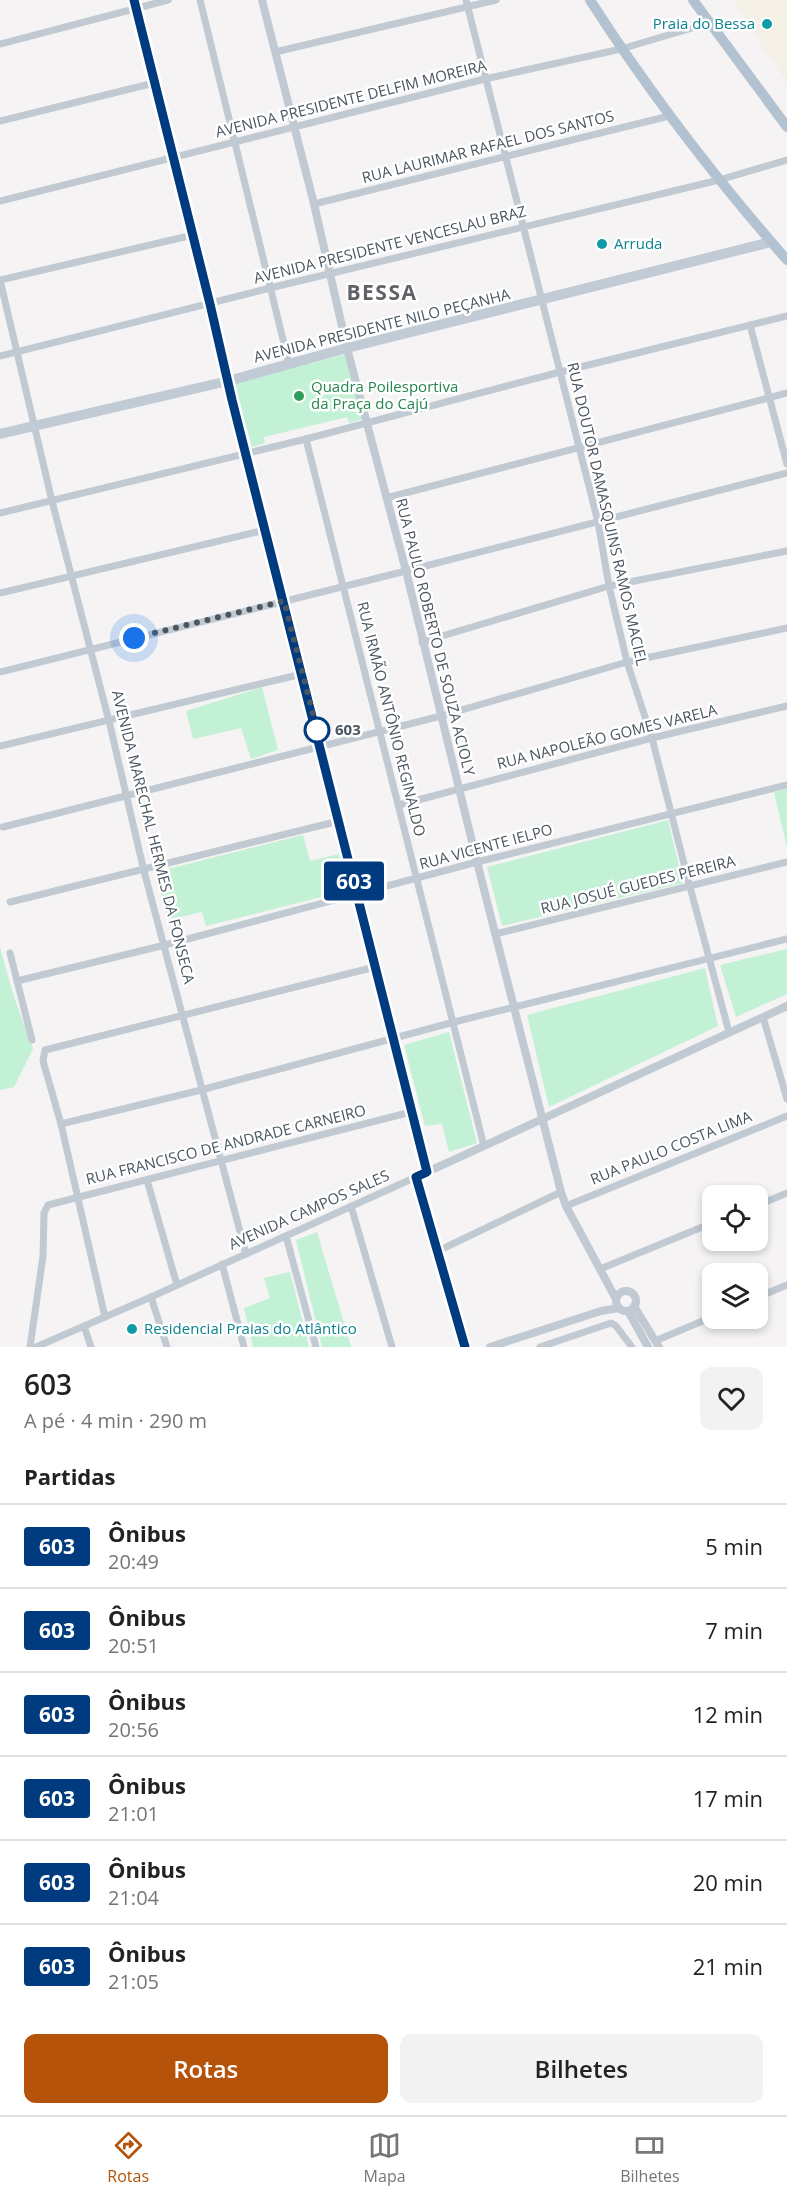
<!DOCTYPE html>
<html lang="pt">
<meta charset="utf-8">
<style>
:root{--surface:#fff;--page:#f2f2f2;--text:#222;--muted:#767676;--line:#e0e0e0;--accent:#b45309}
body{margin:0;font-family:"Open Sans",sans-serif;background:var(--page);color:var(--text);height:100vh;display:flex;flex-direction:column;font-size:22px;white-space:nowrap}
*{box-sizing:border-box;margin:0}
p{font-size:20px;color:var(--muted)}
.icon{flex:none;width:33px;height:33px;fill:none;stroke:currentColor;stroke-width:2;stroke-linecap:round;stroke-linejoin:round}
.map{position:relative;height:1347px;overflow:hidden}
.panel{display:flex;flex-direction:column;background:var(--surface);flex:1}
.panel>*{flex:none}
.badge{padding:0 12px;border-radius:4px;font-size:21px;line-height:39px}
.controls{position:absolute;left:702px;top:1185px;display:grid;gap:12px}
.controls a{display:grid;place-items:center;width:66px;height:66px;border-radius:12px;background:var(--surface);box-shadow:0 3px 9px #0003;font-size:30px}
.you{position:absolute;width:30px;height:30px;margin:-15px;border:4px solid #fff;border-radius:50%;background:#1a73e8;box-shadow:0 0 0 9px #1a73e833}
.map>.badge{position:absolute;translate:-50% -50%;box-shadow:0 0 0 3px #fff}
h2{padding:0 24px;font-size:22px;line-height:54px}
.round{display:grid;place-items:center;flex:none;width:63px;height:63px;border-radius:12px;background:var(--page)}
.summary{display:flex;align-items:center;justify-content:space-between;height:102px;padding:0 24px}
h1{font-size:28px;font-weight:600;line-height:45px}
.cta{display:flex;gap:12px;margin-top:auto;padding:12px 24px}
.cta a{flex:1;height:69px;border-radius:12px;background:var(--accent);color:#fff;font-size:24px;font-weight:600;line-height:69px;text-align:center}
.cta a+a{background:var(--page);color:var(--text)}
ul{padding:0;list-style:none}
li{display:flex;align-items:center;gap:18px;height:84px;padding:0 24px;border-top:2px solid var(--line)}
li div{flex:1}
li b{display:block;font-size:22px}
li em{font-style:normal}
li .badge{min-width:66px;font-weight:700;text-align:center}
.dock{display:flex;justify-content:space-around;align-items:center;height:84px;border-top:2px solid var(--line);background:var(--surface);font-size:16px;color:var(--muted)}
.dock a{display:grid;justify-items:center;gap:3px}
.dock .active{color:var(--accent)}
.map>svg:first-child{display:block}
.green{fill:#c3f1d5}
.sand{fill:#f5f0e5}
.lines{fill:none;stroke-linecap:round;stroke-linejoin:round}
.minor{stroke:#c1cad2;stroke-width:7}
.tertiary{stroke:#c1cad2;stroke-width:8}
.secondary{stroke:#c1cbd6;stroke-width:10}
.primary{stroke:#b3c2d1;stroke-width:10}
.line-casing{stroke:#fff;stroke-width:14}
.line{stroke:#003b80;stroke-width:9}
.walk{stroke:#4a5661;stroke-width:6;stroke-dasharray:0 10.8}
.culture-dot{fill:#0f9aa8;stroke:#fff;stroke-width:2}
.leisure-dot{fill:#2e9e5b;stroke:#fff;stroke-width:2}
.stop-dot{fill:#fff;stroke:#003b80;stroke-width:3}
.labels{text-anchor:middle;stroke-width:5;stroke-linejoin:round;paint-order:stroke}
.culture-label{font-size:15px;fill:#0d838f;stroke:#fff;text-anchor:start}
.street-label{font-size:15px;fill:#4a5661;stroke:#fff}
.leisure-label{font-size:15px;fill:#27864d;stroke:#fff;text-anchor:start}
.stop-label{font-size:15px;font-weight:bold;fill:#4a5661;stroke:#fff;text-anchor:start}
.district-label{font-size:21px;font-weight:bold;letter-spacing:1.5px;fill:#5f6368;stroke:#fff}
</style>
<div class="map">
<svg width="787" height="1347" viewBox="0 0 787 1347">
<rect width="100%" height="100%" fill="#f5f3f3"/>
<g class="green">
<polygon points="347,354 362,419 349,423 347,417 264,437 265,443 252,447 234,383"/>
<polygon points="262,687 278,750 251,759 241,728 193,739 186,711"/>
<polygon points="787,789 787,848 774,792"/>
<polygon points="668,820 683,883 502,926 487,867"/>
<polygon points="303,835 310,861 339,854 349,890 206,926 202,912 168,920 156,872"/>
<polygon points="0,947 14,997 33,1049 14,1087 0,1090"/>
<polygon points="787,949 787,994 736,1017 720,965"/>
<polygon points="705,968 718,1026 549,1107 527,1015"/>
<polygon points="449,1032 477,1143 449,1152 442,1124 425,1126 404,1045"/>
<polygon points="317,1232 351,1347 322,1347 296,1240"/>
<polygon points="290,1272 309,1347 253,1347 244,1308 270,1298 264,1278"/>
</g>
<polygon class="sand" points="733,0 787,0 787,82 761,45"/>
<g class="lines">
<g class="minor">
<polyline points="200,0 289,364"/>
<polyline points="466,0 598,522 609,586 627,662 652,738 690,887 729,1032"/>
<polyline points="0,44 168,0"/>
<polyline points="275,52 496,0"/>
<polyline points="0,121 154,83"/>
<polyline points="0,201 485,79 621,49 709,23"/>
<polyline points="314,204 669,116"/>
<polyline points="193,235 0,280 52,501 109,721 144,871 246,1254"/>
<polyline points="750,325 787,464"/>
<polyline points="0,356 270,288 719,180 787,160"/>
<polyline points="306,439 484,1146"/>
<polyline points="386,498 787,393"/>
<polyline points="0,513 306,439 560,372 787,316"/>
<polyline points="0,593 265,530"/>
<polyline points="422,642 609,586 787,551"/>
<polyline points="0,672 406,571 787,473"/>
<polyline points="0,746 302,674"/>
<polyline points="399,805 652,738 787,706"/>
<polyline points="3,827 441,716 627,662 787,628"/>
<polyline points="10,902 339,821"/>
<polyline points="495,934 787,862"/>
<polyline points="10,953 32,1040"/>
<polyline points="17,981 165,945 477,862 787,785"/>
<polyline points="763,1017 787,1099"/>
<polyline points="61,1124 201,1090 454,1022 787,939"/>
<polyline points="147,1180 177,1285"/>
<polyline points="758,1205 787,1193"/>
<polyline points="351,1206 392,1347"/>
<polyline points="566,1206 787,1116"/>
<polyline points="286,1236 316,1347"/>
<polyline points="438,1251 561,1192"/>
<polyline points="222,1264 244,1347"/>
<polyline points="600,1269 712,1223"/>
<polyline points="151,1297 167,1347"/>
<polyline points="758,1297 787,1285"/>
<polyline points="105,1317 61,1124 43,1061 45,1050 375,967"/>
<polyline points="84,1326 91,1347"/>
<polyline points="655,1341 712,1317"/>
<polyline points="30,1347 43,1256 44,1213 48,1205 411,1112"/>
<polyline points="36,1347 151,1297 416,1177"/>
<polyline points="540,1347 611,1323 616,1326 632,1347"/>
</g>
<g class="tertiary">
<polyline points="135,0 210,304 232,400 427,1172"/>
<polyline points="262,0 314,204 347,348 406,571 477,862 561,1192 566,1206 616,1299"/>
<circle cx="626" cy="1301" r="10"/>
<polyline points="634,1306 659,1347"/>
<polyline points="628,1311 648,1347"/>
<path d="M 465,1347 L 416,1177 C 540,1121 663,1063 787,1006"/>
<polyline points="490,1347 601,1311 619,1308"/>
</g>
<polyline class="secondary" points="0,434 228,381 347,348 771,242"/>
<g class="primary">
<path d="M 590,0 C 649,92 715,178 787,260"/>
<polyline points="693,0 787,127"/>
</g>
</g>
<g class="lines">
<defs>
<polyline id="line" points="134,0 210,304 232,400 427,1172 416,1177 465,1347"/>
</defs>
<use href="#line" class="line-casing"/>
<use href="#line" class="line"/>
<polyline class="walk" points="134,638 284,601 317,730"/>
</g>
<g class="culture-dot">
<circle cx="767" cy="24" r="6"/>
<circle cx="602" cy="244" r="6"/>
<circle cx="132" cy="1329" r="6"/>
</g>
<circle class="leisure-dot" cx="299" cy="396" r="6"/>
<circle class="stop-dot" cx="317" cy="730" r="12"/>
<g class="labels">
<g class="culture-label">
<text x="755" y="29" text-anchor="end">Praia do Bessa</text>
<text x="614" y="249">Arruda</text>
<text x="144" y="1334">Residencial Praias do Atlântico</text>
</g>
<g class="street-label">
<text transform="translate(351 99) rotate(-14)" y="5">AVENIDA PRESIDENTE DELFIM MOREIRA</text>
<text transform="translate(488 147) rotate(-14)" y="5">RUA LAURIMAR RAFAEL DOS SANTOS</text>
<text transform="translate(390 245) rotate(-14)" y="5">AVENIDA PRESIDENTE VENCESLAU BRAZ</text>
<text transform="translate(382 326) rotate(-14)" y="5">AVENIDA PRESIDENTE NILO PEÇANHA</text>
<text transform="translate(607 514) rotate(77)" y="5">RUA DOUTOR DAMASQUINS RAMOS MACIEL</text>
<text transform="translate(435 637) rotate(76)" y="5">RUA PAULO ROBERTO DE SOUZA ACIOLY</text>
<text transform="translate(391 719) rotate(76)" y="5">RUA IRMÃO ANTÔNIO REGINALDO</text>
<text transform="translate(607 737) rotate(-14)" y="5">RUA NAPOLEÃO GOMES VARELA</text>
<text transform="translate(153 837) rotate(76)" y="5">AVENIDA MARECHAL HERMES DA FONSECA</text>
<text transform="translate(486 847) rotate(-15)" y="5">RUA VICENTE IELPO</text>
<text transform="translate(638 885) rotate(-14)" y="5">RUA JOSUÉ GUEDES PEREIRA</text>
<text transform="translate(226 1145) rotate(-14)" y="5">RUA FRANCISCO DE ANDRADE CARNEIRO</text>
<text transform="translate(671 1148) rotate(-22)" y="5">RUA PAULO COSTA LIMA</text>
<text transform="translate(309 1210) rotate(-24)" y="5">AVENIDA CAMPOS SALES</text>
</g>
<g class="leisure-label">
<text x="311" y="392">Quadra Poilesportiva<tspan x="311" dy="17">da Praça do Cajú</tspan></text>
</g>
<g class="stop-label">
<text x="335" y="735">603</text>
</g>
<g class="district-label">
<text x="382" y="300">BESSA</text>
</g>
</g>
</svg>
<div class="controls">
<a><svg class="icon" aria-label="locate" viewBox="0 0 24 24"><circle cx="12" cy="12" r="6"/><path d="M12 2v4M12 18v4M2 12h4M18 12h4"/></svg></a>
<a><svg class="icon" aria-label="layers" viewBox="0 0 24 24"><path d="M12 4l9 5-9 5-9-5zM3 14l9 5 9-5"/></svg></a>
</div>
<div class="you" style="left:134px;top:638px"></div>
<b class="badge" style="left:354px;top:881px;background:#003b80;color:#fff">603</b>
</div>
<section class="panel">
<div class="summary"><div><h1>603</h1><p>A pé · 4 min · 290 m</p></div><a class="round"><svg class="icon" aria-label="heart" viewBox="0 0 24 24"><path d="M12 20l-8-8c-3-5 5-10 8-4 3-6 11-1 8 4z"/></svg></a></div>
<h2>Partidas</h2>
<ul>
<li><span class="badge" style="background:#003b80;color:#fff">603</span><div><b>Ônibus</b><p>20:49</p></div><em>5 min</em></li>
<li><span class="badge" style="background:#003b80;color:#fff">603</span><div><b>Ônibus</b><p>20:51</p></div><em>7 min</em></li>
<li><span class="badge" style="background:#003b80;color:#fff">603</span><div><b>Ônibus</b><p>20:56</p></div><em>12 min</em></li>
<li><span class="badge" style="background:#003b80;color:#fff">603</span><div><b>Ônibus</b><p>21:01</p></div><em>17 min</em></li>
<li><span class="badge" style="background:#003b80;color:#fff">603</span><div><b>Ônibus</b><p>21:04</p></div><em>20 min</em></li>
<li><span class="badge" style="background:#003b80;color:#fff">603</span><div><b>Ônibus</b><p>21:05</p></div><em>21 min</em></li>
</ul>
<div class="cta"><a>Rotas</a><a>Bilhetes</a></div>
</section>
<nav class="dock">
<a class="active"><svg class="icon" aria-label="directions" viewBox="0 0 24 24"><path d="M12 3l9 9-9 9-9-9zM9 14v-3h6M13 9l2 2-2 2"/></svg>Rotas</a>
<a><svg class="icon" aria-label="map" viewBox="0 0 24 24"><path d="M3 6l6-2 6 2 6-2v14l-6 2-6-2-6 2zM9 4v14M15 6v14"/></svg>Mapa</a>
<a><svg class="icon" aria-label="tickets" viewBox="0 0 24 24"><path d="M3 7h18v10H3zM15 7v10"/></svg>Bilhetes</a>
</nav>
